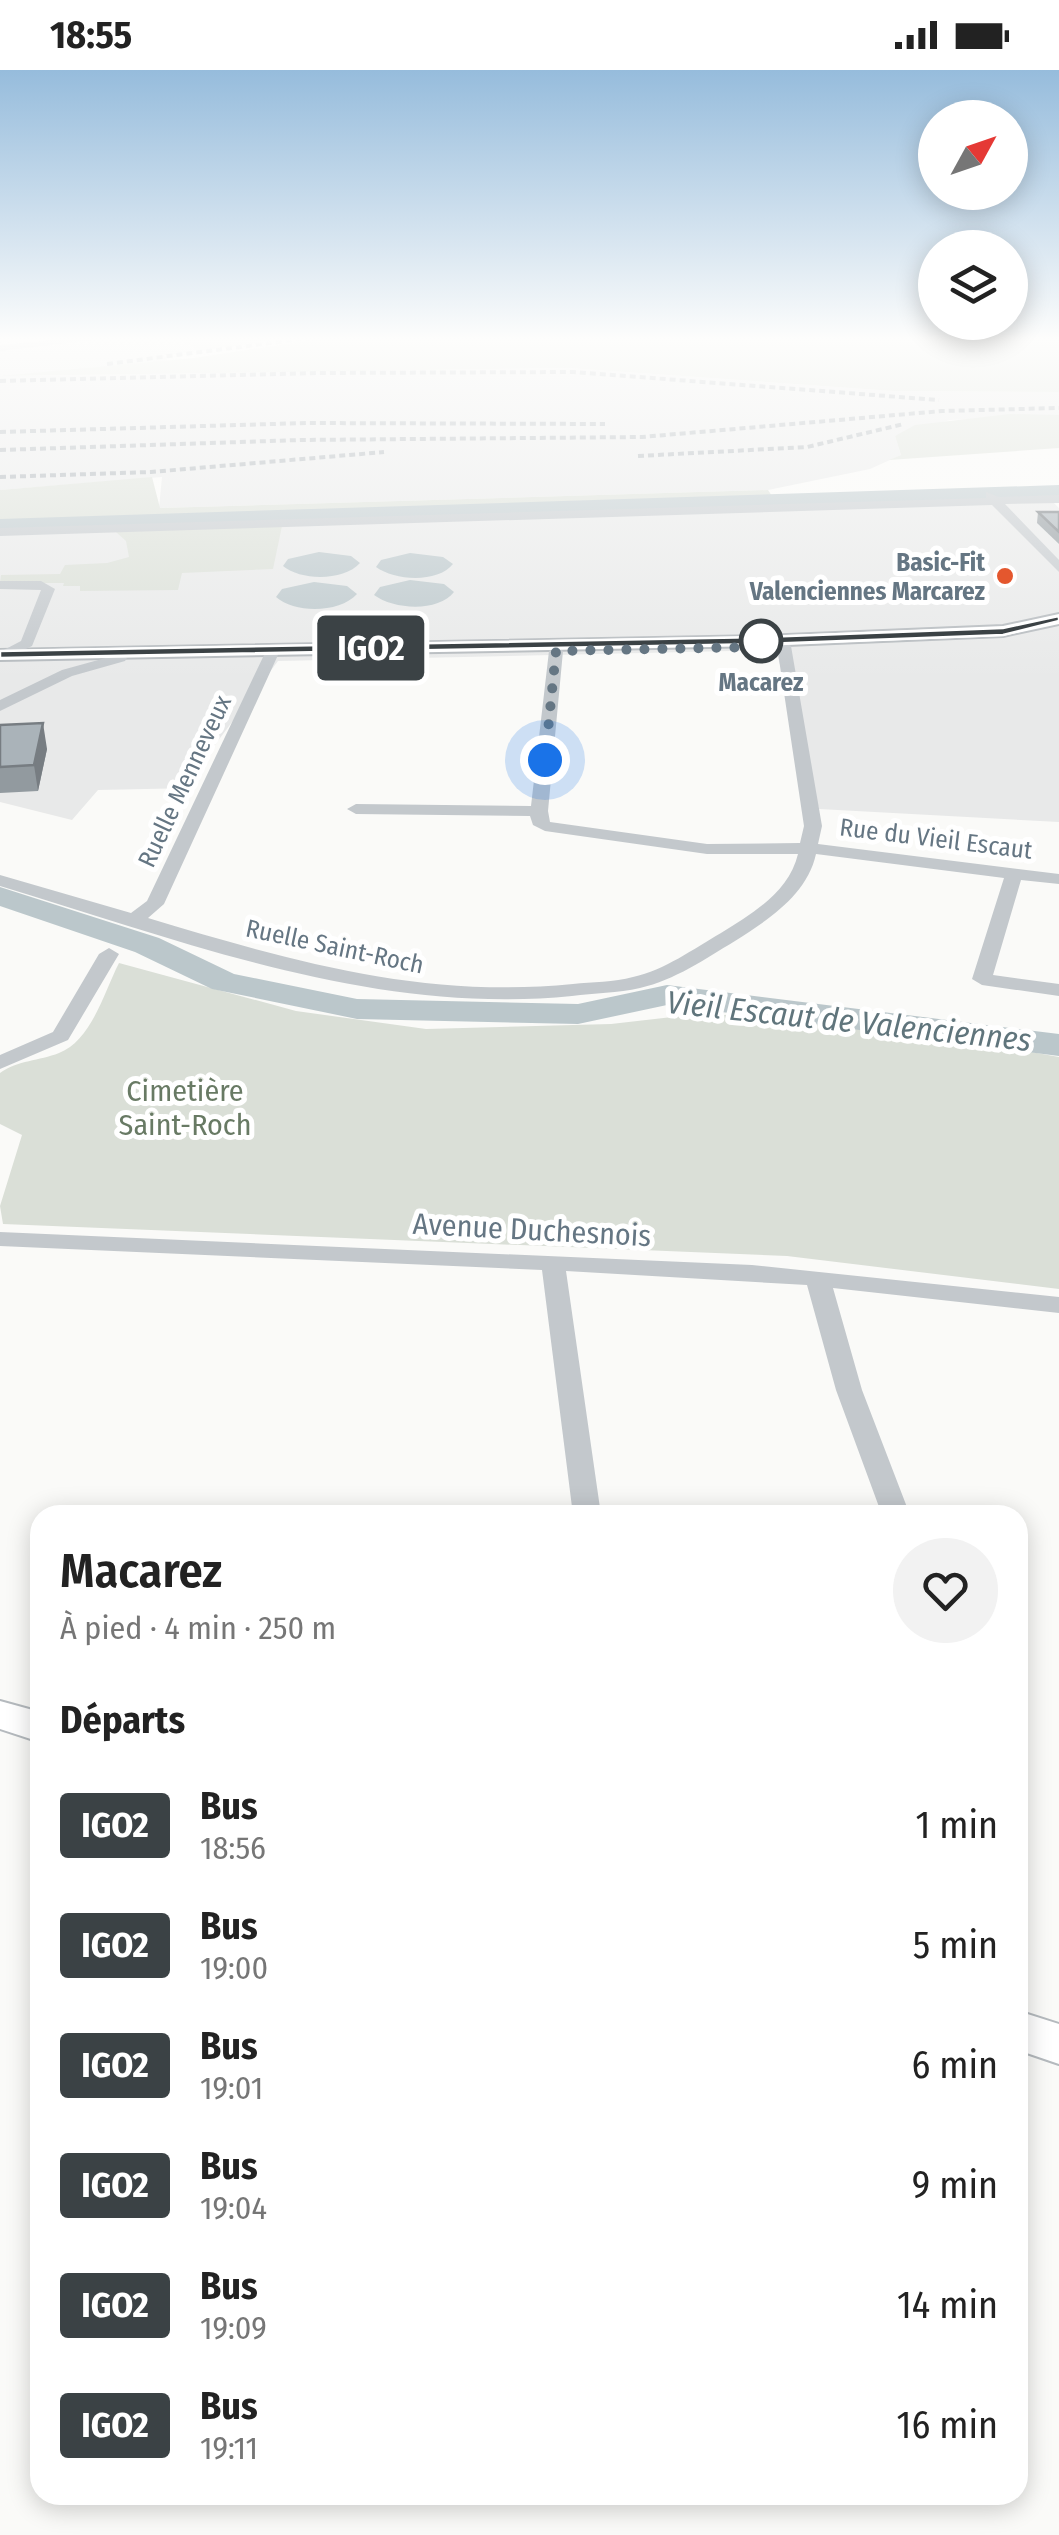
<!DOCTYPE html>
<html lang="fr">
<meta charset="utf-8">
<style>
:root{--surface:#fff;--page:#f2f2f2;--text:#222;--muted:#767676}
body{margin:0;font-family:"Fira Sans Condensed",sans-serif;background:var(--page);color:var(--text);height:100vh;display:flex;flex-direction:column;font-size:38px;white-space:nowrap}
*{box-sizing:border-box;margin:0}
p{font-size:32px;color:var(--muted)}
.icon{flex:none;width:55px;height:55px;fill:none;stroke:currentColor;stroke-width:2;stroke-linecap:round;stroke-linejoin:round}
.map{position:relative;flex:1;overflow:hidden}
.sheet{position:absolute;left:30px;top:1435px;width:998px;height:1000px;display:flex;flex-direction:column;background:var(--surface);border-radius:30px;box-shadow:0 5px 25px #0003}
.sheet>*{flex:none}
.badge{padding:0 20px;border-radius:8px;font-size:35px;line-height:65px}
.needle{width:65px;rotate:50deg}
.tools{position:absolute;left:918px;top:30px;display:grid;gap:20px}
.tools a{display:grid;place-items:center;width:110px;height:110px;border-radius:50%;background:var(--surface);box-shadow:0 5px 25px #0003;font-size:50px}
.you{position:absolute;width:50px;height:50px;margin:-25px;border:8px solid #fff;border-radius:50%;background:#1a73e8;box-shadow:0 0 0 15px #1a73e833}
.map>.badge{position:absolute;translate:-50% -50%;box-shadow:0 0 0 5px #fff}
h2{padding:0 30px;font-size:38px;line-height:90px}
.round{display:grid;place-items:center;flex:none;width:105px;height:105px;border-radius:52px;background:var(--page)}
.head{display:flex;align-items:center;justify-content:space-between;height:170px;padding:0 30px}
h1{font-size:48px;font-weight:600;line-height:75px}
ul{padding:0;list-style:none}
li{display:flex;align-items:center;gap:30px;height:120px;padding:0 30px}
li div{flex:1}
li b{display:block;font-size:38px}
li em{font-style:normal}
li .badge{min-width:110px;font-weight:700;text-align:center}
.status{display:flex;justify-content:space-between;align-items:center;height:70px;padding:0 50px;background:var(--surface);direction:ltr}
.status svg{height:28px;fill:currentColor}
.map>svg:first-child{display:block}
.built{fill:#e8e9e9}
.green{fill:#dadfd7}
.water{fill:#bbc7cb}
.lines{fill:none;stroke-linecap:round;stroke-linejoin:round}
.river{fill:#bbc7cb;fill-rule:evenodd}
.major-casing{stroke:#b5babe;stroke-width:4}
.minor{fill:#c3c8cc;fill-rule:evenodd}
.major{fill:#fff;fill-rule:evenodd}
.rail{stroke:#a2aab0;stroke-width:4;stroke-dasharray:6 4;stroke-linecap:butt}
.wall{fill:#929a9f}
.shaded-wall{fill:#777d82}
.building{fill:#aab3b9;stroke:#777d82;stroke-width:2.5}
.line{fill:#3b4245;stroke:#fff;stroke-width:2.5}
.walk{stroke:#657683;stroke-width:10;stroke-dasharray:0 18}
.poi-dot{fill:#e4572e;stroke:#fff;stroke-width:4}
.stop-dot{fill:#fff;stroke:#3b4245;stroke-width:5}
.labels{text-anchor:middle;stroke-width:10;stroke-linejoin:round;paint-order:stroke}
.far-poi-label{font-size:25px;font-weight:bold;fill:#657683;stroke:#fff;text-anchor:end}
.far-stop-label{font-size:25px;font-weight:bold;fill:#657683;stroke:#fff}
.far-street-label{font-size:25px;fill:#657683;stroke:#fff}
.park-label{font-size:30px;fill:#687a64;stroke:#fff}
.street-label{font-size:30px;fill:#657683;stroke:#fff}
.water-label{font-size:32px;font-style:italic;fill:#60757c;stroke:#fff}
</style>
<div class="status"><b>18:55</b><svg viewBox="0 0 49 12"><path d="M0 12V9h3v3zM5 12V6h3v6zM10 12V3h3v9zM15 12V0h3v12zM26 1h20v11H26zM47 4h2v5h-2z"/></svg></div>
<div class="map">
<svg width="1059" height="2465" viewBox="0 0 1059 2465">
<rect width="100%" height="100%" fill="#fafaf8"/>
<g class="built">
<polygon points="100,266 174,266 199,281 164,285 168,291 6,306 569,298 893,321 1059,322 1059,345 950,350 895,366 901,385 870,399 768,420 159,438 162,407 0,420 0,275"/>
<polygon points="1047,426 1059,438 1059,752 819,739 776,580 278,591 202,692 193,718 98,720 72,750 0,732 0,461"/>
</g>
<g class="green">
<polygon points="174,266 303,266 199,281"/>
<polygon points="339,266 1059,266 1059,322 893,321 569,298 0,306 194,288"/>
<polygon points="1010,344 1059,345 1059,378 889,390 901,385 895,366 915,355"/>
<polygon points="152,407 160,438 768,420 778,435 0,461 0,420"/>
<polygon points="282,456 273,499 182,503 178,520 80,521 80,516 63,516 64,513 0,513 1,505 60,504 65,495 107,493 129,487 126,471 116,462 121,461"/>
<path d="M 119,893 L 296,941 L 426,959 L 611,954 L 681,946 L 766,944 L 943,966 L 1059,987 L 1059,1219 L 787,1186 L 3,1154 L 0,1136 L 22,1065 L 0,1054 L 0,1003 C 18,990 39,991 59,983 C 92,970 104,922 119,893 Z"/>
</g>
<g class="water">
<path d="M 319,482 L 351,486 L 360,493 C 344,511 301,511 283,496 L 288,489 Z"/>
<path d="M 410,483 L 443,487 L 453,494 C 438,513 395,511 376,497 L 381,490 Z"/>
<path d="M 410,510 L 444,514 L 454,522 C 439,542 394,540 374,525 L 380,517 Z"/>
<path d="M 314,512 L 347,516 L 357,524 C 340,543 295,544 276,527 L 282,519 Z"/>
</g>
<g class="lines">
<g class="river">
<polygon points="1059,415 1059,427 0,461 0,449"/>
<polygon points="0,817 159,868 234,904 357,929 578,934 667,915 1059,964 1059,986 667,935 578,954 357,949 212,919 135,882 0,836"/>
</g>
<defs>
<g id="major">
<polygon points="1059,544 1059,554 1003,566 763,576 0,590 0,580 763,566 1003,556"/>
<polygon points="0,1631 40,1642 40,1672 0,1659"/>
<polygon points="1018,1941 1059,1954 1059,1994 1018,1980"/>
</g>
</defs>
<use href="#major" class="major-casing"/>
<g class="minor">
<polygon points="92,266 128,266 0,281 0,275"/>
<polygon points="986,422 999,427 1059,425 1059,433 1005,434 1059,490 1059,502 992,435 0,466 0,458 986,428"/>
<polygon points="0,511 41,511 55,519 32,576 5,589 0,588 0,582 21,571 41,520 0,519"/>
<path d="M 784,572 L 791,576 L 822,756 L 818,774 L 1059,804 L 1059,814 L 1021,810 L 993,905 L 1059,914 L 1059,926 L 982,915 L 972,909 L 1004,808 L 816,784 C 807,825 768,850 735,871 C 705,889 675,910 640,918 C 618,923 594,923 572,926 C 374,946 186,872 0,816 L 0,805 L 131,843 L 147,831 L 264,585 L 271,581 L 278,585 L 164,834 L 148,848 C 291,891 422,929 573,914 C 592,912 614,912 633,907 C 665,900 693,879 721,863 C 752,844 789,822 798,784 L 707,784 L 545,761 L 533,755 L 530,746 L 356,744 L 347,739 L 356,734 L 531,736 L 549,581 L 556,577 L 563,581 L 548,741 L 550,752 L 707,774 L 800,773 L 804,756 L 777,576 Z"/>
<polygon points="120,584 127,588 125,591 72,606 0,641 0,630 62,600"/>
<polygon points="109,878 119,884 68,970 0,999 0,985 53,962 99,884"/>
<polygon points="0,1162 752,1195 1059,1227 1059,1243 833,1218 862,1320 910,1445 882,1445 836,1320 807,1215 566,1201 601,1445 573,1445 542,1200 0,1176"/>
</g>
<use href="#major" class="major"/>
<g class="rail">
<polyline points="107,294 325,266"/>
<polyline points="0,311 317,303 573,302 939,330"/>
<polyline points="0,362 306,353 605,354"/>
<polyline points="0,380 300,370 642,367 942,341 1059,338"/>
<polyline points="638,386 807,377 904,354"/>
<polyline points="0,407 151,402 384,382"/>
</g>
</g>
<g class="wall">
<polygon points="1038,442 1059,442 1059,474 1037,453"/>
<polygon points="0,655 47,679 38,721 0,723"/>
</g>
<polygon class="shaded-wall" points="43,653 47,679 38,721 34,695"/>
<g class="building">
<polygon points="1038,442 1059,442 1059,462"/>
<polygon points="43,653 34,695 0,697 0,655"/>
</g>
<linearGradient id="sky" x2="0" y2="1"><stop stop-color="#96bcdc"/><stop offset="0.44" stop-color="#fdfdfc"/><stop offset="1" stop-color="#fdfdfc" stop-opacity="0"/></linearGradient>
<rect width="1059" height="611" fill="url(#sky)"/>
<polygon class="line" points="1059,546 1059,551 1003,565 763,574 0,588 0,581 763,567 1003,558"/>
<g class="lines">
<polyline class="walk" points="545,690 556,581 756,577 761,571"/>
</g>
<circle class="poi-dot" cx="1005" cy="506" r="10"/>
<circle class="stop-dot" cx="761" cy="571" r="20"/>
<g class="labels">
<g class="far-poi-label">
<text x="985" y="501">Basic-Fit<tspan x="985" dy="29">Valenciennes Marcarez</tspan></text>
</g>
<g class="far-stop-label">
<text x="761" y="621">Macarez</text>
</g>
<g class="far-street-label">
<text transform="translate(184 711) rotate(-65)" y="9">Ruelle Menneveux</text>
<text transform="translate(936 768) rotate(7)" y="9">Rue du Vieil Escaut</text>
<text transform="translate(335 876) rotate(12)" y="9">Ruelle Saint-Roch</text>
</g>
<g class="park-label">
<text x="185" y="1031">Cimetière<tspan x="185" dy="34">Saint-Roch</tspan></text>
</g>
<g class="street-label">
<text transform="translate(532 1160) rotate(3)" y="10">Avenue Duchesnois</text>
</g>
<g class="water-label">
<text transform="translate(849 951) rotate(6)" y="11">Vieil Escaut de Valenciennes</text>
</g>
</g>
</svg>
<div class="tools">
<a><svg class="needle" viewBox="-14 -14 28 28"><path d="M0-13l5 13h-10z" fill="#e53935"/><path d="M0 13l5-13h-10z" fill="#767676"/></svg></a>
<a><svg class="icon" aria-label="layers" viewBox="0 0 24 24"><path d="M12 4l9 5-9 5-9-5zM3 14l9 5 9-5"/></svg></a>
</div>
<div class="you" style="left:545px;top:690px"></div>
<b class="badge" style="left:371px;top:578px;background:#3b4245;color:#fff">IGO2</b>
<section class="sheet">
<div class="head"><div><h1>Macarez</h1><p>À pied · 4 min · 250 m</p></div><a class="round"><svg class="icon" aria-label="heart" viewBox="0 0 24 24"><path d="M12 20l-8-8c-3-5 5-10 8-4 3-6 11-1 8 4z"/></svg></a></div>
<h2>Départs</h2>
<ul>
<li><span class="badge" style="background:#3b4245;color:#fff">IGO2</span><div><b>Bus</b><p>18:56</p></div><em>1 min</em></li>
<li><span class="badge" style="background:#3b4245;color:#fff">IGO2</span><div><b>Bus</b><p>19:00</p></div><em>5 min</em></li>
<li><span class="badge" style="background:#3b4245;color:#fff">IGO2</span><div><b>Bus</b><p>19:01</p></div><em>6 min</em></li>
<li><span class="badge" style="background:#3b4245;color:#fff">IGO2</span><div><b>Bus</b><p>19:04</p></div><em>9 min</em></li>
<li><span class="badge" style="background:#3b4245;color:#fff">IGO2</span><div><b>Bus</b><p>19:09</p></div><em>14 min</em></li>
<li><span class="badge" style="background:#3b4245;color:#fff">IGO2</span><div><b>Bus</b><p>19:11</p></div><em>16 min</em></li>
</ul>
</section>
</div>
